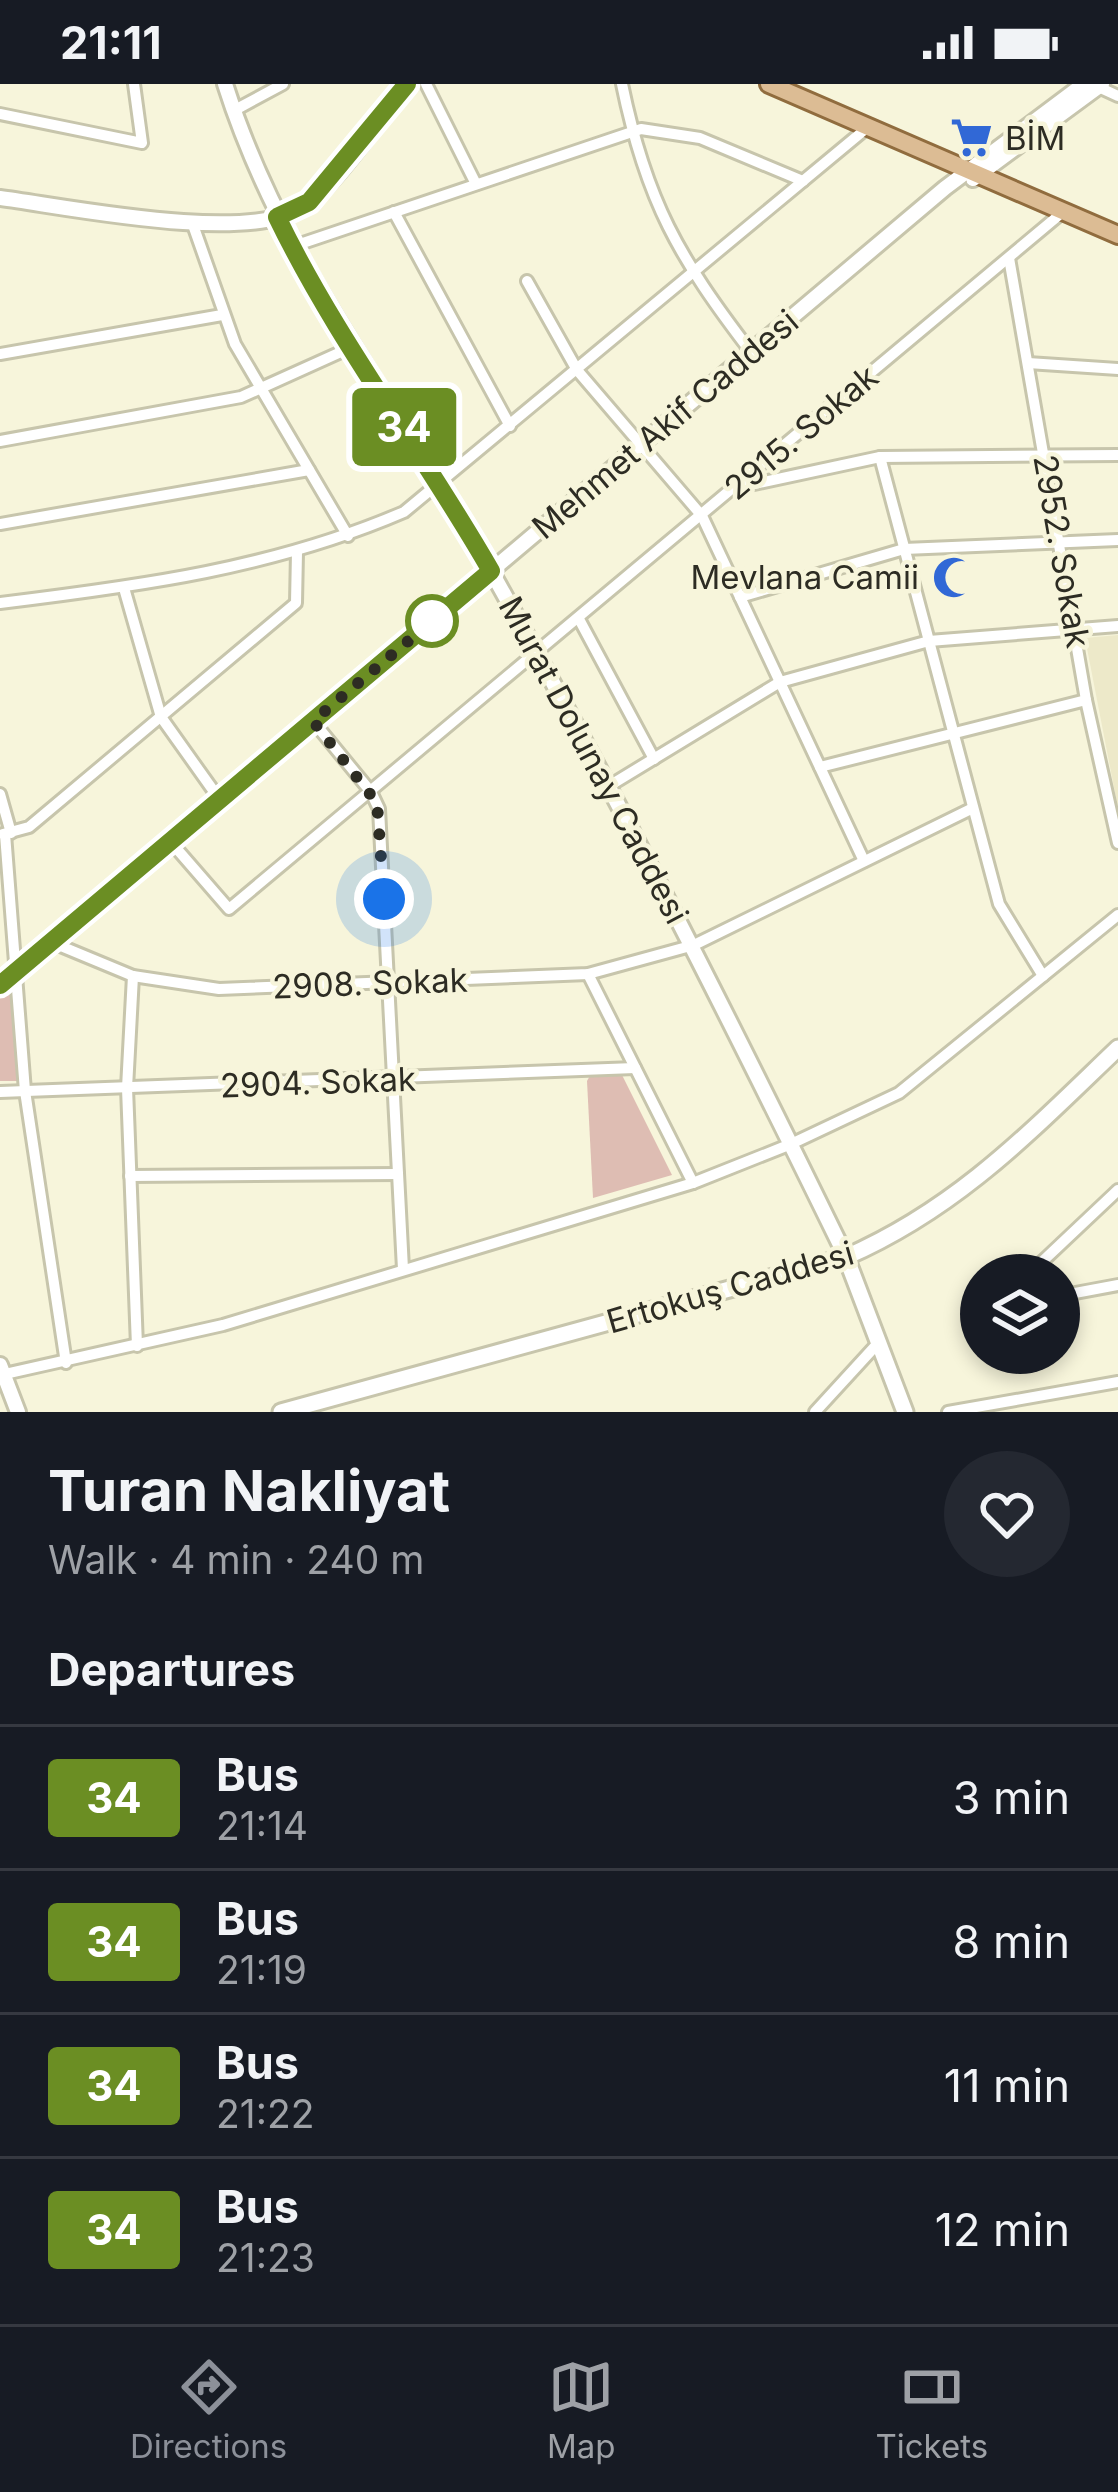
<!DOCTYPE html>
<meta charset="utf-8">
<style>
:root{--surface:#171b24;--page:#242831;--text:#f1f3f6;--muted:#9ea1a6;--line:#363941;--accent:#8c9099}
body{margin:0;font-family:Inter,sans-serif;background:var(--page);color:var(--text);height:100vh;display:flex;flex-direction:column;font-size:45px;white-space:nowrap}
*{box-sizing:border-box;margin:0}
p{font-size:39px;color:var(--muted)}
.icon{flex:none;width:66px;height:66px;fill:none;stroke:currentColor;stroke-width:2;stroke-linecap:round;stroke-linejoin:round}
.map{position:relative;height:1328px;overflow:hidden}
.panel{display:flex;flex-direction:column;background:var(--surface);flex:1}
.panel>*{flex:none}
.badge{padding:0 24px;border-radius:9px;font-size:42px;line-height:78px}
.buttons{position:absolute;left:960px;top:1170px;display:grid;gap:24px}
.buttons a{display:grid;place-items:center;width:120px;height:120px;border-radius:50%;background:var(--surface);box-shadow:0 6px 18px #0003;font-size:60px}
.you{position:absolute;width:60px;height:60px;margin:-30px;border:9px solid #fff;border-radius:50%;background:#1a73e8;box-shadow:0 0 0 18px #1a73e833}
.map>.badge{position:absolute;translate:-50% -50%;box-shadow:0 0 0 6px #fff}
h2{padding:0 48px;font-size:45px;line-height:108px}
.round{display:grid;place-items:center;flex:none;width:126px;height:126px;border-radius:63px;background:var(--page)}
.headline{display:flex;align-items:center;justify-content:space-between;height:204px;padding:0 48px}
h1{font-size:57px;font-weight:700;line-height:90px}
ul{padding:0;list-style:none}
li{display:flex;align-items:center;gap:36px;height:144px;padding:0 48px;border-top:3px solid var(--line)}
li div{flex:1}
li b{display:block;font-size:45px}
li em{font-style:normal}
li .badge{min-width:132px;font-weight:700;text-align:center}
.status{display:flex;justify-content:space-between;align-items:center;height:84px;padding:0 60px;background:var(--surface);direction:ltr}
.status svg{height:33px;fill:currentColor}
.menu{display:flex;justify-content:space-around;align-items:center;height:168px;border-top:3px solid var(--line);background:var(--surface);font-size:33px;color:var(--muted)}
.menu a{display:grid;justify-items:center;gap:6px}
.menu .selected{color:var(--accent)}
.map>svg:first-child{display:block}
.built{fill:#ede9c9}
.green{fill:#debdb3}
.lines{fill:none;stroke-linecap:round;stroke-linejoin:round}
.minor-casing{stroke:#c7c5ac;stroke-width:16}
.tertiary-casing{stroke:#c7c5ac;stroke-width:20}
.secondary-casing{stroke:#c7c5ac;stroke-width:21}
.primary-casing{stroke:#906c3e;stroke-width:22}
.minor{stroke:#fff;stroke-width:10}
.tertiary{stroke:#fff;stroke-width:14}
.secondary{stroke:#fff;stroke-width:15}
.primary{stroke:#dcbc94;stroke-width:16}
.line-casing{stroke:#fff;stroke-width:27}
.line{stroke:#6b8e23;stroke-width:18}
.walk{stroke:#2d2c23;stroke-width:12;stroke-dasharray:0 21.6}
.stop-dot{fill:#fff;stroke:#6b8e23;stroke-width:6}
.labels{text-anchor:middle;stroke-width:9;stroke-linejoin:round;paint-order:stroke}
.poi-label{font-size:33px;fill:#2d2c23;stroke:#f7f5db;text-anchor:start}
.street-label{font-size:33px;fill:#2d2c23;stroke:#f7f5db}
</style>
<div class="status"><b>21:11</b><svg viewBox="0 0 49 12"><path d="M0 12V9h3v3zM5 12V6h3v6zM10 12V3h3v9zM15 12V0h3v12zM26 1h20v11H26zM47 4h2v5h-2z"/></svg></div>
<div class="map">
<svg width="1118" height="1328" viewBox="0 0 1118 1328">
<rect width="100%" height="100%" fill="#f7f5db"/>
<polygon class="built" points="1118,551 1118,724 1085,554"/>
<g class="green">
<polygon points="10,905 18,997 0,997 0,914"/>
<polygon points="621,989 672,1091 593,1114 587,997 591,990"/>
</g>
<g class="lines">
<defs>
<g id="minor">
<polyline points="426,0 476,100"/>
<path d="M 622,0 C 646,117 679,174 751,268"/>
<polyline points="1094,1 1118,12"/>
<polyline points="233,27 283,0"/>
<polyline points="0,30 142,59 134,0"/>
<polyline points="394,128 510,342"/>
<polyline points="192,138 235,260 348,452"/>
<polyline points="291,163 641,45 700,54 803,97"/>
<polyline points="1009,174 1086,616 1118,759"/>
<polyline points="527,197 577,286 702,432 864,777"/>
<polyline points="0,270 222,231"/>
<polyline points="1028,279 1118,285"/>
<polyline points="0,357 241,313 352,263"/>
<polyline points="880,373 999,820 1043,892"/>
<polyline points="740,403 880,373 1118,371"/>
<polyline points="0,440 309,386"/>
<polyline points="124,504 161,633 220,716"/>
<polyline points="740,513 904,465 1118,456"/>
<path d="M 0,519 C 140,502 274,484 404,428 L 868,43"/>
<polyline points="579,535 654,675"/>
<polyline points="313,637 371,708 379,725 403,1185"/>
<polyline points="820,683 1086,616"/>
<polyline points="609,702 780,598 929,557 1118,542"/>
<polyline points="0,710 11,749"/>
<polyline points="3,750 29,743 296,519 297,468"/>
<polyline points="5,750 25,1007 66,1279"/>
<polyline points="170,757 229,825 1064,127"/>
<polyline points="51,858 133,892 219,905 588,890 694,861 973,724"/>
<polyline points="588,890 693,1099"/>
<polyline points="133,892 127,1004 137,1262"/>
<polyline points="0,1008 635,984"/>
<polyline points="130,1092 398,1090"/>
<polyline points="1028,1191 1118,1106"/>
<polyline points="1059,1212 1118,1201"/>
<polyline points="0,1291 223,1241 693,1099 791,1060 899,1009 1118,831"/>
<polyline points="815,1328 880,1257"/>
<polyline points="948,1328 1118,1298"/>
</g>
<g id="tertiary">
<path d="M 225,0 C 280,174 388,306 477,462 C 609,695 729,933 846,1173"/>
<polyline points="973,95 1102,0"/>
<path d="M 0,114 C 68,123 243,159 300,125 C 331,107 382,31 408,0"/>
<polyline points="0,901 945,104 1084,0"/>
<polyline points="0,1281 18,1328"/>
</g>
<g id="secondary">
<polyline points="846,1173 905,1328"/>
<path d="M 281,1328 L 846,1173 C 958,1124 1030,1048 1118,964"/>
</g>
<polyline id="primary" points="769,0 1118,151"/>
</defs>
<use href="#minor" class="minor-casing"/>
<use href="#tertiary" class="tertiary-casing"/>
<use href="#secondary" class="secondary-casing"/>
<use href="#primary" class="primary-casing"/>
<use href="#minor" class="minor"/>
<use href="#tertiary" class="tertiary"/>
<use href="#secondary" class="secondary"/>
<use href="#primary" class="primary"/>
</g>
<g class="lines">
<defs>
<path id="line" d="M 0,901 L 491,487 C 423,368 337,257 277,133 L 309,118 L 407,0"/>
</defs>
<use href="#line" class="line-casing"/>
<use href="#line" class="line"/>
<polyline class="walk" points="384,815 377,719 313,637 432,537"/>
</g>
<defs>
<symbol id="supermarket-bare" viewBox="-9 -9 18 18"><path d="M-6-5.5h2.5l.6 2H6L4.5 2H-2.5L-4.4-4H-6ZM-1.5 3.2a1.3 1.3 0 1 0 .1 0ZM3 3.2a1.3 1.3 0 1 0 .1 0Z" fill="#3168d6" stroke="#f7f5db" stroke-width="2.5" paint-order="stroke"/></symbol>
<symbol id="mosque-bare" viewBox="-9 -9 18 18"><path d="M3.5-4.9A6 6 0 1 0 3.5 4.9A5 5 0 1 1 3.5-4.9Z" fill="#3168d6" stroke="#f7f5db" stroke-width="2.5" paint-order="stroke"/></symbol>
</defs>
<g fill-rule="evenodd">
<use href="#supermarket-bare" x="942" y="24" width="59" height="59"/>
<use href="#mosque-bare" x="924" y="464" width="59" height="59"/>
</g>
<circle class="stop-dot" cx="432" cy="537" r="24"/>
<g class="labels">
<g class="poi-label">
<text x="1005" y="66">BİM</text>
<text x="919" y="505" text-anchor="end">Mevlana Camii</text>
</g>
<g class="street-label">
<text transform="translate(665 340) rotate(-40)" y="12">Mehmet Akif Caddesi</text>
<text transform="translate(801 348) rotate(-40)" y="12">2915. Sokak</text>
<text transform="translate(1062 467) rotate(80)" y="12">2952. Sokak</text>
<text transform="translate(594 676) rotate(62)" y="12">Murat Dolunay Caddesi</text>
<text transform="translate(370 899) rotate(-2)" y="12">2908. Sokak</text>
<text transform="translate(318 998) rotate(-2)" y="12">2904. Sokak</text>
<text transform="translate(730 1203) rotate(-16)" y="12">Ertokuş Caddesi</text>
</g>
</g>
</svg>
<div class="buttons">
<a><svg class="icon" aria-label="layers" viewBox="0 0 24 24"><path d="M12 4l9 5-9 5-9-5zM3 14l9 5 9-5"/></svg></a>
</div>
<div class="you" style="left:384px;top:815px"></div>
<b class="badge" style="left:404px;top:343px;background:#6b8e23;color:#fff">34</b>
</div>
<section class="panel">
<div class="headline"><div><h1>Turan Nakliyat</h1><p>Walk · 4 min · 240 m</p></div><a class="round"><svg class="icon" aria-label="heart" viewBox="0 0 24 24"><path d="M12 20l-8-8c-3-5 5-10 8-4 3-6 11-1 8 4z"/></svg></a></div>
<h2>Departures</h2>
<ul>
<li><span class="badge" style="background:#6b8e23;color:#fff">34</span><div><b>Bus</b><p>21:14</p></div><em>3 min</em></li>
<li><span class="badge" style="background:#6b8e23;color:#fff">34</span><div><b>Bus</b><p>21:19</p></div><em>8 min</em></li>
<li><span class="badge" style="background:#6b8e23;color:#fff">34</span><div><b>Bus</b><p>21:22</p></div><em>11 min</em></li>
<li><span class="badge" style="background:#6b8e23;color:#fff">34</span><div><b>Bus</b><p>21:23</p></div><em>12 min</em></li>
</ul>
</section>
<nav class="menu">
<a class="selected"><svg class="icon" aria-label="directions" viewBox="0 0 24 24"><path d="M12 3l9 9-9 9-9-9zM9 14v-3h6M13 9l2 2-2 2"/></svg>Directions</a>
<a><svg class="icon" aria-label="map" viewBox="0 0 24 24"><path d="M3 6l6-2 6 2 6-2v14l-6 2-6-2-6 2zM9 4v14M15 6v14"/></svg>Map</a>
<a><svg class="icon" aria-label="tickets" viewBox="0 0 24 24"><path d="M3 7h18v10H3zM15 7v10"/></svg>Tickets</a>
</nav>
